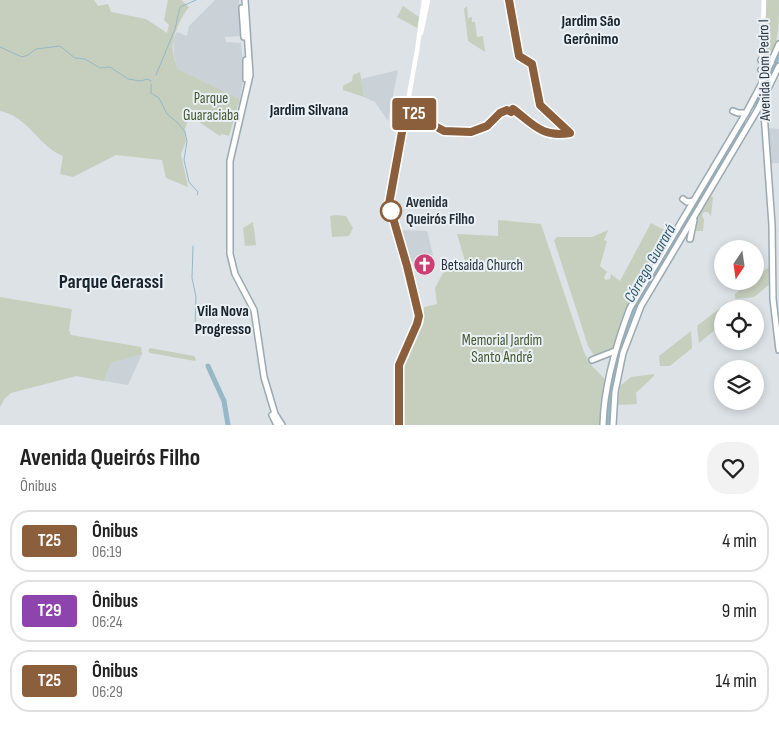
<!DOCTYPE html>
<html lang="pt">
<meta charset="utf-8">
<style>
:root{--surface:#fff;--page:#f2f2f2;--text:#222;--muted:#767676;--line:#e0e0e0}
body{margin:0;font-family:"Sofia Sans Condensed",sans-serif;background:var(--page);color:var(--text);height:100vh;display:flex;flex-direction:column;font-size:19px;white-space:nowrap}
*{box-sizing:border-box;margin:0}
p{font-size:16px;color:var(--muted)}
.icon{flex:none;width:28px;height:28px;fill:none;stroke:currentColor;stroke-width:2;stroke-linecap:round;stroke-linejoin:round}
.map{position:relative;height:425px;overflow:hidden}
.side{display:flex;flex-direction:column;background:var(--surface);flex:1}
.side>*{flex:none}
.badge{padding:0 10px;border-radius:4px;font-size:18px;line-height:32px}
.needle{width:32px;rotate:193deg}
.tools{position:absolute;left:714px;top:240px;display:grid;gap:10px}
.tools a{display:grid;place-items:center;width:50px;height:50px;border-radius:50%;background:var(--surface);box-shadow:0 2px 8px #0003;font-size:25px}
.map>.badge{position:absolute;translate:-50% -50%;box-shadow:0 0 0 2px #fff}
.round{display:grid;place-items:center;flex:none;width:52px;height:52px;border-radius:20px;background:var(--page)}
.summary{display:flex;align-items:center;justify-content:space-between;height:85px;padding:0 20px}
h1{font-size:24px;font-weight:700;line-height:38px}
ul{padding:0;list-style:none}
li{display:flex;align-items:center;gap:15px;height:62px;margin:0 10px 8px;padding:0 10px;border:2px solid var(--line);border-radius:20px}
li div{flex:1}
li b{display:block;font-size:19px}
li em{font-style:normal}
li .badge{min-width:55px;font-weight:700;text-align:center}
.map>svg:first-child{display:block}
.built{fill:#cad1d7}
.green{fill:#c6cfbd}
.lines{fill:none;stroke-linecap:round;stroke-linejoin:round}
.stream{stroke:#96b8c6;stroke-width:1}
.river{stroke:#96b8c6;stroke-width:5}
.primary-casing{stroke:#9ba9b1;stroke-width:8}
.secondary{stroke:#fff;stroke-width:4.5}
.primary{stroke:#fff;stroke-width:5}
.line-casing{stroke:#fff;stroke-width:11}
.line{stroke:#8b5e3c;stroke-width:8}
.stop-dot{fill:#fff;stroke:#8b5e3c;stroke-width:2.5}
.labels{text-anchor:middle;stroke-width:4;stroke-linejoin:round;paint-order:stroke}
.street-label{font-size:15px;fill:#26323b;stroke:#ebf0f4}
.park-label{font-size:15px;fill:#425733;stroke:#ebf0f4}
.stop-label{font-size:15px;font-weight:bold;fill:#26323b;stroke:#ebf0f4;text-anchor:start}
.poi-label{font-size:15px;fill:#26323b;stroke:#ebf0f4;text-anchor:start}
.neighbourhood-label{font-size:16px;font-weight:bold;fill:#18232c;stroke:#ebf0f4}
.water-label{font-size:16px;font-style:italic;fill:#315a6e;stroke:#ebf0f4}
.district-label{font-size:20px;font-weight:bold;fill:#18232c;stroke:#ebf0f4}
</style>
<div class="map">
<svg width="779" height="425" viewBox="0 0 779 425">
<rect width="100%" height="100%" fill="#dce2e6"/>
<g class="built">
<polygon points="215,0 239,0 241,36 225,37 226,42 241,43 244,73 240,99 178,69 174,55 173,39 177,32 187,36 189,26"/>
<polygon points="398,70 388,121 375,102 364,97 361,79"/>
<polygon points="769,128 779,129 779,163 771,163"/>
<polygon points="400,230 427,231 433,255 409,263"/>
<polygon points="142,354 128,385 104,381 111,363"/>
</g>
<g class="green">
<path d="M 0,0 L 94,0 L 98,6 L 108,4 L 111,12 L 146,19 L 167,33 L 169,25 L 164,20 L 168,0 L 181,0 L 189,7 C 182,15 175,32 173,40 C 171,49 175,61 178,69 L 240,99 L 229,136 L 222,134 L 220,136 L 193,118 L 189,118 L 185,129 L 186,141 L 181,154 L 188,187 L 166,178 L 162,160 L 116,155 L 73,177 L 60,174 L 63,156 C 39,147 28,116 0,111 Z"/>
<path d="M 766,0 L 779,0 C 779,16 779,51 767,60 L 764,57 Z"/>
<polygon points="403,6 419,17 417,28 397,17"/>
<polygon points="467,6 468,18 472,17 472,22 475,22 477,37 483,36 485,52 468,41 464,9"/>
<polygon points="360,72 364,97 343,90 343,86 352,81 353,75"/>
<polygon points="710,196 713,197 711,216 708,212 704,212 702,215 704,220 703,231 693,231 697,217"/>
<polygon points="336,215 346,216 353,228 349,236 332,237 330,216"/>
<polygon points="498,220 541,224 584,352 591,365 605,379 600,425 405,425 404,368 424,322 424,307 437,304 435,288 443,273 456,268 468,271 457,234 498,236"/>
<polygon points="253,222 256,245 245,246 243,228"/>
<polygon points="651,223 668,232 669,237 633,298 614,349 595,357 588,346 554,240 557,237 592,237 608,230 604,240 607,241 600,266 607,272 604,277 605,280 610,279 611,274 620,281"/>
<polygon points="769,267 770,284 754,297 735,299 735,294 751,281 755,281 755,278"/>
<polygon points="0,297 72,309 69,330 71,335 141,347 142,354 111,363 104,381 76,376 11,393 5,398 0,407"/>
<polygon points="727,308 729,309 722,309 722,324 699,343 697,326 719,309"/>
<polygon points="691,331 692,348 670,366 660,366 659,356"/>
<polygon points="150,348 194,356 196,359 195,361 150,353 148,351"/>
<polygon points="654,374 654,376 636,393 637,404 618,405 620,386 631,377"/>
</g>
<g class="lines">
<g class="stream">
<polyline points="0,47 22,57 28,55 36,49 60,46 75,58 85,59 100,68 110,67 128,79 140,81 148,79 151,81"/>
<polyline points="156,75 175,29 180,7 196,0"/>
<polyline points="151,84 151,93 159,98 167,114 178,123 185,132 187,141 184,160 189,182 198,192 197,195"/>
<polyline points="193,246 192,278 196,297 195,327"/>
</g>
<g class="river">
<polyline points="754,105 779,54"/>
<polyline points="208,366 224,401 228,425"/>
<path d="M 607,425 C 609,380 621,336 642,296 L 743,124"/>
</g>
<defs>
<g id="primary">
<polyline points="245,0 250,75 230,161 230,254 235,274 254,310 264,377 275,414 282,425"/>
<polyline points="242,8 244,37"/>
<polyline points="246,60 246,79"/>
<polyline points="761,60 770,63"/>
<polyline points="761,70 771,63"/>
<polyline points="763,99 772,225 773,299 779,350"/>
<polyline points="733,111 738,113 746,113"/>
<polyline points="683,199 687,202 693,201"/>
<polyline points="690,239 694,220"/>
<polyline points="592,360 615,351"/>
<polyline points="272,415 277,425"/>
<path d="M 603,425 C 604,385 616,345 630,308 L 746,113 L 761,85 L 779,44"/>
<polyline points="613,425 615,392 623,353 641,306 758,109 779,66"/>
</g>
</defs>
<use href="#primary" class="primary-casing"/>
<g class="secondary">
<polyline points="421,33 428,0"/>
<polyline points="761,84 764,0"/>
<polyline points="399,425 399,368 419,316 390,200 417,51 424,0"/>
</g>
<use href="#primary" class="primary"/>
</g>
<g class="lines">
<defs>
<path id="line" d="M 399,425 L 399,365 L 417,324 L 419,316 L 407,266 L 389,204 L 406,110 L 444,131 L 471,132 L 487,126 L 500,113 L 507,110 L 511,112 L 513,109 C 533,124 542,138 570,133 L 540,105 L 532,64 L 519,56 L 509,0"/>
</defs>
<use href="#line" class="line-casing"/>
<use href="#line" class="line"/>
</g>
<defs>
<symbol id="church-disc" viewBox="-11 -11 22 22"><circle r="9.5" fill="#cb4073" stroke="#ebf0f4"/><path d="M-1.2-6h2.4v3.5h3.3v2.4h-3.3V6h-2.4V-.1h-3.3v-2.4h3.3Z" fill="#fff"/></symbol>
</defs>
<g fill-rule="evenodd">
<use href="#church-disc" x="412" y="252" width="25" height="25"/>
</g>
<circle class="stop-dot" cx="391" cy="211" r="10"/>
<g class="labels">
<g class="street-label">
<text transform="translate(764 70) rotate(-91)" y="5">Avenida Dom Pedro I</text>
</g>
<g class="park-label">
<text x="211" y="103">Parque<tspan x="211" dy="17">Guaraciaba</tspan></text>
<text x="502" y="345">Memorial Jardim<tspan x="502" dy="17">Santo André</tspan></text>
</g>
<g class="stop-label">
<text x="406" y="207">Avenida<tspan x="406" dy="17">Queirós Filho</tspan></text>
</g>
<g class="poi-label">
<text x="441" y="270">Betsaida Church</text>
</g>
<g class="neighbourhood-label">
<text x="591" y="26">Jardim São<tspan x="591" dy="18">Gerônimo</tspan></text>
<text x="309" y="115">Jardim Silvana</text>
<text x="223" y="316">Vila Nova<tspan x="223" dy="18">Progresso</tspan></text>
</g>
<g class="water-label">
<text transform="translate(649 263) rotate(-60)" y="6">Córrego Guarará</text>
</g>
<g class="district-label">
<text x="111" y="288">Parque Gerassi</text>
</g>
</g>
</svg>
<div class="tools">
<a><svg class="needle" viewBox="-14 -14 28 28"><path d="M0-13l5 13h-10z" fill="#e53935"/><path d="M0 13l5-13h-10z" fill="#767676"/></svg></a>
<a><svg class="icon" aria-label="locate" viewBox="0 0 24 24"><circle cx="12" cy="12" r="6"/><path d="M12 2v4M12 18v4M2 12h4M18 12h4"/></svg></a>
<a><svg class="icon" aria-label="layers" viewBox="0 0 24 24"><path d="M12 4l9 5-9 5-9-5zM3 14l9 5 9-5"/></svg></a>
</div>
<b class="badge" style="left:414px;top:114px;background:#8b5e3c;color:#fff">T25</b>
</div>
<section class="side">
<div class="summary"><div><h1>Avenida Queirós Filho</h1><p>Ônibus</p></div><a class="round"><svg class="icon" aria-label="heart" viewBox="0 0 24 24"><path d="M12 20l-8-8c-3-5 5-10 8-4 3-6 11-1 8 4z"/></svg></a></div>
<ul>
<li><span class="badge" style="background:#8b5e3c;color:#fff">T25</span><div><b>Ônibus</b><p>06:19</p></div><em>4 min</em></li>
<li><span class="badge" style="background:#8e44ad;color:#fff">T29</span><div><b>Ônibus</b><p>06:24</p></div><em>9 min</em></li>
<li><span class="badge" style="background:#8b5e3c;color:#fff">T25</span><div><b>Ônibus</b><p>06:29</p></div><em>14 min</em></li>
</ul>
</section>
